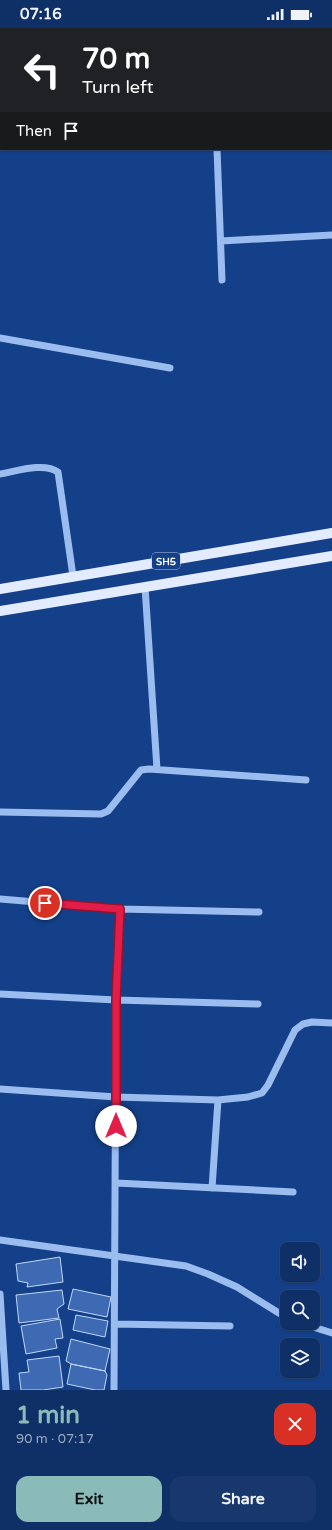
<!DOCTYPE html>
<html lang="en">
<head>
<meta charset="utf-8">
<style>
  body { margin:0; font-family:"Varela Round",sans-serif; background:#18386d; color:#f1f3f6; height:100vh; display:flex; flex-direction:column; font-size:15px; white-space:nowrap }
  * { box-sizing:border-box; margin:0 }
  p { font-size:13px; color:#9ba9c0 }
  .icon { flex:none; width:22px; height:22px; fill:none; stroke:currentColor; stroke-width:2; stroke-linecap:round; stroke-linejoin:round }
  .map { position:relative; height:1362px; overflow:hidden }
  .sheet { display:flex; flex-direction:column; background:#0f3067; flex:1 }
  .sheet>* { flex:none }
  .hud { position:absolute; left:0px; top:0px; width:332px; height:122px; box-shadow:0 1px 3px #0004,0 0 0 1px #2f4b7b; background:#202124; color:#fff; overflow:hidden }
  .fabs { position:absolute; left:280px; top:1214px; display:grid; gap:8px }
  .fabs a { display:grid; place-items:center; width:40px; height:40px; border-radius:8px; background:#0f3067; box-shadow:0 1px 3px #0004,0 0 0 1px #2f4b7b; font-size:20px }
  .pin { position:absolute; display:grid; place-items:center; width:34px; height:34px; color:#fff; margin:-17px; border:2px solid #fff; border-radius:50%; box-shadow:0 1px 4px #0007 }
  .me { position:absolute; width:44px; margin:-22px; rotate:0deg; stroke-linejoin:round; filter:drop-shadow(0 0 3px #0008) }
  .turn { display:flex; align-items:center; gap:14px; height:84px; padding:0 16px; font-size:18px }
  .turn .icon { width:52px; height:52px; stroke-width:2.5 }
  .turn b { display:block; font-size:28px; line-height:34px }
  .then { display:flex; align-items:center; height:38px; padding:0 16px; background:#0003; gap:8px; font-size:15px }
  .round { display:grid; place-items:center; flex:none; width:42px; height:42px; border-radius:12px; background:#18386d }
  .headline { display:flex; align-items:center; justify-content:space-between; height:68px; padding:0 16px }
  h1 { font-size:24px; font-weight:700; line-height:30px; color:#8bbbb9 }
  .cta { display:flex; gap:8px; margin-top:auto; padding:8px 16px }
  .cta a { flex:1; height:46px; border-radius:12px; background:#8bbbb9; color:#111; font-size:16px; font-weight:700; line-height:46px; text-align:center }
  .cta a+a { background:#18386d; color:#f1f3f6 }
  .status { display:flex; justify-content:space-between; align-items:center; height:28px; padding:0 20px; background:#0f3067; direction:ltr }
  .status svg { height:11px; fill:currentColor }
  .map>svg:first-child { display:block }
  .building { fill:#3d6ab2; stroke:#c1d8fb }
  .lines { fill:none; stroke-linecap:round; stroke-linejoin:round }
  .minor { stroke:#9bbcef; stroke-width:7 }
  .major { stroke:#e3ecff; stroke-width:10 }
  .route-casing { stroke:#92132f; stroke-width:10 }
  .route { stroke:#e11d48; stroke-width:7 }
  .labels { text-anchor:middle; stroke-width:4; stroke-linejoin:round; paint-order:stroke }
  .shield { fill:#144089; stroke:#b8c6dc; stroke-width:1 }
  .shield-label { font-size:10px; font-weight:bold; fill:#fff }
</style>
</head>
<body>
<div class="status"><b>07:16</b><svg viewBox="0 0 49 12"><path d="M0 12V9h3v3zM5 12V6h3v6zM10 12V3h3v9zM15 12V0h3v12zM26 1h20v11H26zM47 4h2v5h-2z"/></svg></div>
<div class="map">
<svg width="332" height="1362" viewBox="0 0 332 1362">
  <rect width="100%" height="100%" fill="#144089"/>
  <!-- building -->
  <path class="building" d="M60 1229 63 1254 27 1259 28 1255 18 1253 16 1236Z
    M73 1261 111 1269 107 1289 68 1281Z
    M62 1262 64 1276 57 1281 59 1290 19 1295 16 1267Z
    M76 1287 108 1293 105 1309 73 1302Z
    M60 1291 63 1310 55 1311 57 1320 26 1326 21 1298Z
    M71 1311 110 1321 105 1343 71 1336 66 1333Z
    M59 1328 63 1359 43 1362H21L19 1345 29 1344 27 1332Z
    M71 1336 105 1343 107 1347 104 1362H95L67 1356Z"/>
  <g class="lines">
    <!-- minor -->
    <path class="minor" d="M331 113H332
      M217 121 222 252
      M221 213 332 207
      M0 310 170 340
      M0 446C17 443 44 434 58 444L73 548
      M145 559 157 741
      M0 784 101 786 108 783 141 742 149 741 306 752
      M0 871 120 881 259 884
      M0 966 116 972 258 976
      M0 1061 116 1069 218 1072 248 1069 262 1065 268 1057 295 1002 303 996 312 994 332 995
      M116 1155 293 1164
      M212 1160 218 1072
      M0 1212 186 1238 208 1246 237 1259 287 1290
      M0 1266 6 1362
      M300 1295 332 1305
      M115 1296 230 1298
      M114 1362 116 972 120 881"/>
    <!-- major -->
    <path class="major" d="M0 561 332 505
      M0 583 332 528"/>
  </g>
  <g class="lines">
    <defs>
      <path id="route" d="M45 875 120 881 116 972V1098"/>
    </defs>
    <!-- route casing -->
    <use href="#route" class="route-casing"/>
    <!-- route -->
    <use href="#route" class="route"/>
  </g>
  <g class="labels">
    <!-- shield labels -->
    <rect class="shield" x="152" y="525" width="28" height="16" rx="3"/>
    <g class="shield-label">
      <text x="166" y="537">SH5</text>
    </g>
  </g>
</svg>
<div class="fabs">
<a><svg class="icon" aria-label="sound" viewBox="0 0 24 24"><path d="M4 9h4l5-4v14l-5-4H4zM17 9q2 3 0 6"/></svg></a>
<a><svg class="icon" aria-label="search" viewBox="0 0 24 24"><circle cx="10" cy="10" r="6"/><path d="M15 15l6 6"/></svg></a>
<a><svg class="icon" aria-label="layers" viewBox="0 0 24 24"><path d="M12 4l9 5-9 5-9-5zM3 14l9 5 9-5"/></svg></a>
</div>
<div class="pin" style="left:45px;top:875px;background:#d93025"><svg class="icon" aria-label="arrive" viewBox="0 0 24 24"><path d="M6 21V4h12l-3 4 3 4H6"/></svg></div>
<svg class="me" style="left:116px;top:1098px" viewBox="-20 -20 40 40"><circle r="19" fill="#fff"/><path d="M0-13L10 11 0 6-10 11z" fill="#e11d48"/></svg>
<div class="hud">
<div class="turn"><svg class="icon" aria-label="left" viewBox="0 0 24 24"><path d="M17 20v-9H6M10 6l-5 5 5 5"/></svg><div><b>70 m</b>Turn left</div></div>
<div class="then">Then<svg class="icon" aria-label="arrive" viewBox="0 0 24 24"><path d="M6 21V4h12l-3 4 3 4H6"/></svg></div>
</div>
</div>
<section class="sheet">
<div class="headline"><div><h1>1 min</h1><p>90 m · 07:17</p></div><a class="round" style="background:#d93025;color:#fff"><svg class="icon" aria-label="close" viewBox="0 0 24 24"><path d="M6 6l12 12M18 6L6 18"/></svg></a></div>
<div class="cta"><a>Exit</a><a>Share</a></div>
</section>
</body>
</html>
